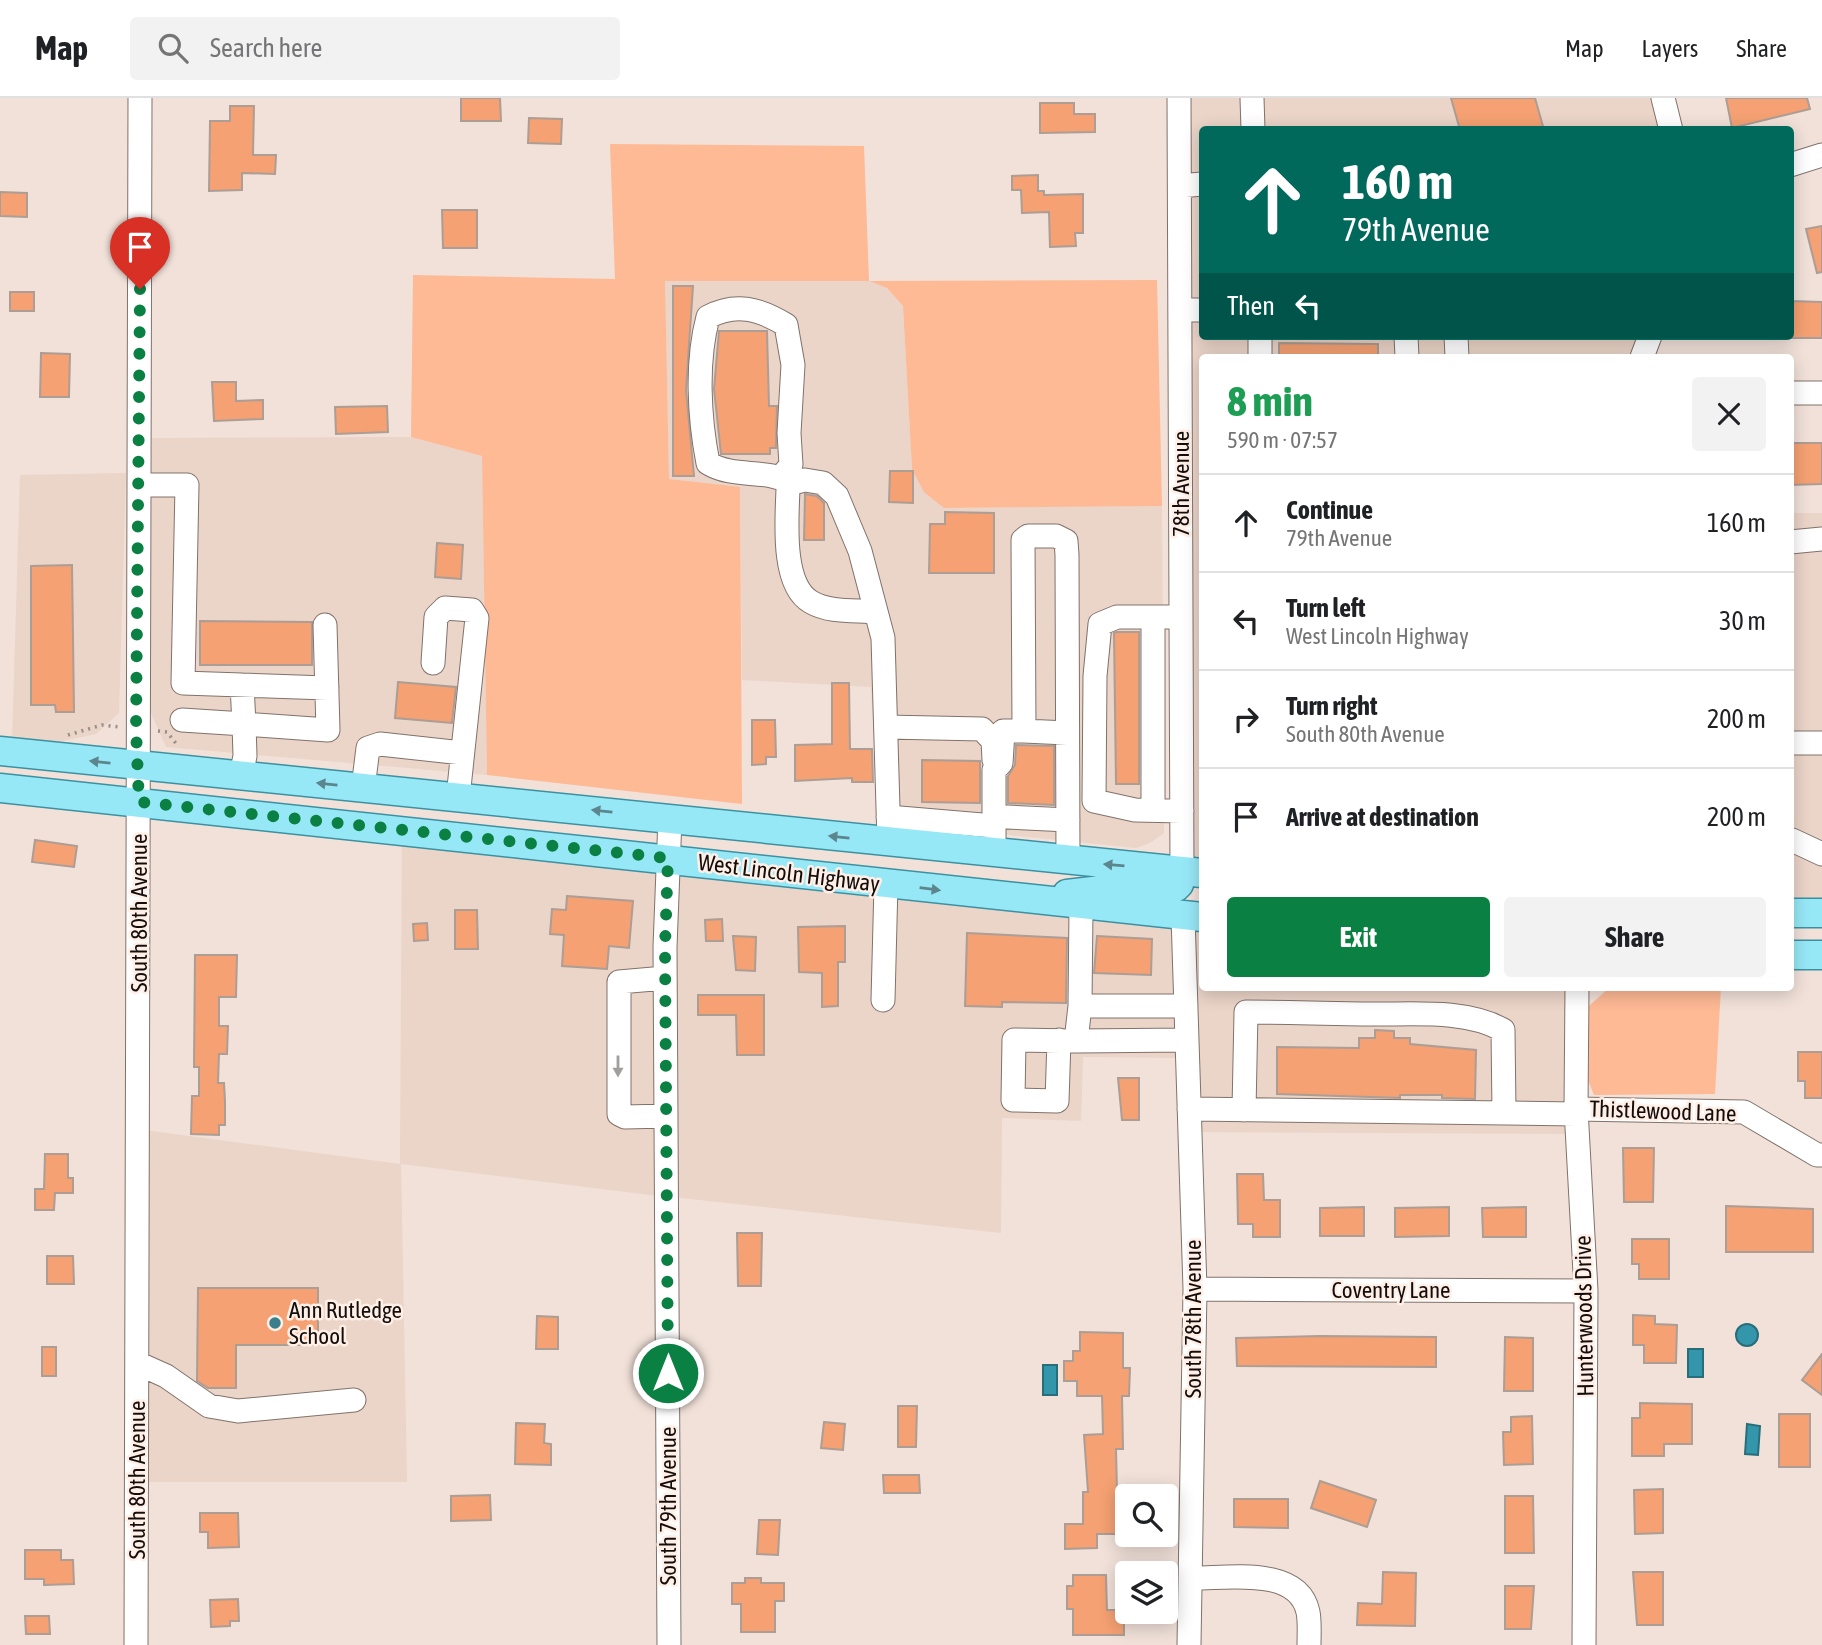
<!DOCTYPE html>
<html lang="en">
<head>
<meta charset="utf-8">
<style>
  body { margin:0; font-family:"Asap Condensed",sans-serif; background:#f2f2f2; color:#202124; height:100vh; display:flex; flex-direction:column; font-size:26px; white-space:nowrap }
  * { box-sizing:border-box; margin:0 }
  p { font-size:23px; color:#757577 }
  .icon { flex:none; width:38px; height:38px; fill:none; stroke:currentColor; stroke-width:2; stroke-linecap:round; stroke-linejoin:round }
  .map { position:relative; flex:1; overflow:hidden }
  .sheet { position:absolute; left:1199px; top:256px; width:595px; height:637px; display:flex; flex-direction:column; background:#fff; border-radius:7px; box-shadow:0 4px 18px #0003 }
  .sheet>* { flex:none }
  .guide { position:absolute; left:1199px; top:28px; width:595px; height:214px; border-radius:7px; box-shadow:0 4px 18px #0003; background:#00695c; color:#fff; overflow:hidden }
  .controls { position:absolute; left:1115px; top:1386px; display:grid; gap:14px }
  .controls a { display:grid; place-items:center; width:63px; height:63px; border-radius:7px; background:#fff; box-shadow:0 4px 18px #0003; font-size:35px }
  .pin { position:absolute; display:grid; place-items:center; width:60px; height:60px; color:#fff; margin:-72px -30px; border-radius:50% 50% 50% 0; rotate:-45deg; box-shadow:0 0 7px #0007 }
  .pin .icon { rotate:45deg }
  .me { position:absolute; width:77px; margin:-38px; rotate:0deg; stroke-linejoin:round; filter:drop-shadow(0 0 5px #0008) }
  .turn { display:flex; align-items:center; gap:24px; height:147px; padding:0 28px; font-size:32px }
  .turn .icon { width:91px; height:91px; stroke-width:2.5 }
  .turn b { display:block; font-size:49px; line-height:60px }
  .then { display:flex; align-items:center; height:66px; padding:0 28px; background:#0003; gap:14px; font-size:26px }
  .round { display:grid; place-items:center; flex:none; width:74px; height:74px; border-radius:7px; background:#f2f2f2 }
  .overview { display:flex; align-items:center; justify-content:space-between; height:119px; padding:0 28px }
  h1 { font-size:42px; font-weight:700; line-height:52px; color:#1e9e55 }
  .action { display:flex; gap:14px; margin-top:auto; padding:14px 28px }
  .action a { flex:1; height:80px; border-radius:7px; background:#0b8043; color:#fff; font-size:28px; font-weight:700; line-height:80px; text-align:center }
  .action a+a { background:#f2f2f2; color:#202124 }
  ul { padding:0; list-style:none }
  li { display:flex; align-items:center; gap:21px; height:98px; padding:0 28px; border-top:2px solid #e0e0e0 }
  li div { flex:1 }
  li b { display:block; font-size:26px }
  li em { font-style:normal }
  header { display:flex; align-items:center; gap:42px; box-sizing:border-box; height:98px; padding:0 35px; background:#fff; border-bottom:2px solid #e0e0e0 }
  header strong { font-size:33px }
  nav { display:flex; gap:38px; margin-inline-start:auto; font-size:24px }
  .search { width:490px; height:63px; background:#f2f2f2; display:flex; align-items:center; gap:18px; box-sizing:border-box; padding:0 24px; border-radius:7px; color:#757577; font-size:26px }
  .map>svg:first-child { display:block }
  .built { fill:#ebd4c8 }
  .green { fill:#feb995 }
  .water { fill:#3396aa; stroke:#296d7a; stroke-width:2 }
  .building { fill:#f5a173; stroke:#ac9d95; stroke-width:2 }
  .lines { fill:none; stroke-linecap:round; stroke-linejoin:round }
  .minor-casing { stroke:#80726b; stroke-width:25 }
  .major-casing { stroke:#3c91a1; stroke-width:31 }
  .path { stroke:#9a8e88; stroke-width:3.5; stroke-dasharray:2 5; stroke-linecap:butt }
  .minor { stroke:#fff; stroke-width:23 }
  .major { stroke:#97e8f7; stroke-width:28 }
  .oneway { fill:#5c868d }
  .oneway2 { fill:#a19f9d }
  .route { stroke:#0b8043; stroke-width:12; stroke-dasharray:0 21.6 }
  .poi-dot { fill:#3b7f8d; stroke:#ffefe6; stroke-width:2.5 }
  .labels { text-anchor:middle; stroke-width:5; stroke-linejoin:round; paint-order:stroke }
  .street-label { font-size:23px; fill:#130e0b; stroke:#ffefe6 }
  .poi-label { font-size:23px; fill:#130e0b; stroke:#ffefe6; text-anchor:start }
</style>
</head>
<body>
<header>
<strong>Map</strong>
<div class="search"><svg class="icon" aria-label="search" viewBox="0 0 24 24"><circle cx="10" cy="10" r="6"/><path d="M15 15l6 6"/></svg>Search here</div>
<nav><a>Map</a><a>Layers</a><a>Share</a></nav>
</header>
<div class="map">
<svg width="1822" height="1547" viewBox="0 0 1822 1547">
  <rect width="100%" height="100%" fill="#f1e1d9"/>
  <!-- built -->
  <path class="built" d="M1188 0H1653L1660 31 1202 32V238H1640L1630 259H1202V765L1191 763 1193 485Z
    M665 183H869L887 190 903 208 912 371 944 410 1162 408 1164 735 1150 745 1136 750 879 724 871 589 742 582 740 390 669 381Z
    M411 339 482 358 487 677 166 649 148 608 152 340Z
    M126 375 119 615 96 636 57 644 12 645 20 377Z
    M1790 415H1822V805H1790Z
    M402 737 663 769 658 1098 401 1066 407 1384H147L144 1032 400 1066Z
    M672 768 1179 822 1181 960 1083 959 1081 1023 1002 1020 1001 1135 672 1099Z
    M1189 824 1202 826V889H1570V1036L1196 1034Z"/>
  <!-- green -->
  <path class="green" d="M610 46 864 48 869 183 1157 182 1162 408 944 410 924 394 912 371 903 208 887 190 869 183H665L669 381 740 389 742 706 487 677 482 358 411 339 413 177 615 181Z
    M1610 889H1721L1715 996 1594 997 1586 977 1589 908Z"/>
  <!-- water -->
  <path class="water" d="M1736 1237a11 11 0 1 1 22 0a11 11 0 1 1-22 0Z
    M1688 1251H1703V1279H1688Z
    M1043 1267H1057V1297H1043Z
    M1747 1326 1760 1328 1758 1357 1745 1356Z"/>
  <!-- building -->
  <path class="building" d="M461 0H500L501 23H461Z
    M1451 0H1535L1544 32H1460Z
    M1726 0H1807L1810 11 1732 30Z
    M1040 5H1074V16H1095V34L1040 35Z
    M230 8H254L253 57H276L275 76 242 75V92L209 93 210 23H230Z
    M529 20 562 21 561 46 528 45Z
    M1038 77V93H1044V97L1083 96V135H1075L1076 148 1050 149 1049 114 1022 115 1021 92H1012V78Z
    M0 94 27 95V119L0 118Z
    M442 112H477V150H443Z
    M1822 128V174L1817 175 1806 131Z
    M673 188H693L686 292 694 378H673Z
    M10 194H34V213H10Z
    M1790 203 1822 204V240H1790Z
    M719 233H767L769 308H777L776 350H770V356H721L714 291Z
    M1279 245 1378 246V259H1279Z
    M41 255 70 256 69 299H40Z
    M212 284H236V303L263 302V321L214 323Z
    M387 308 388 334 336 336 335 309Z
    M1790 345H1822V386L1790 387Z
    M890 373H913V405L889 404Z
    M805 396 817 398 824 405V442H804Z
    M945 414 994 415V475H929L930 426H945Z
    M437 445 463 447 461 481 435 479Z
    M72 467 74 614H56L55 607H31V468Z
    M200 523 312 524V567H200Z
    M1117 534H1139V686H1116L1114 535Z
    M398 584 456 589 452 625 395 620Z
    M832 585H849L850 651H872L873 684H852V680L795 683V647L832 646Z
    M752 622H775L776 659H766V666L752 667Z
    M1016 647 1054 648V707L1008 705V678L1015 667Z
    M922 662 980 663V705L922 704Z
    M35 742 77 748 74 769 32 764Z
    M567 798 633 803 629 850 609 848 607 871 562 868 564 837 550 836 552 811 566 812Z
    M455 812H477L478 851H455Z
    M722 821 723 843H706L705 822Z
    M427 825 428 842 414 843 413 826Z
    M845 828V864H838V908L822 909V875L799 874 798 829Z
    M967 835 1067 840 1066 905 1002 904V909L965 908Z
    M733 838 756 839 755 873 736 872Z
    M1097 838 1152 841 1151 877 1094 875Z
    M195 857H237L236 899H219V928H228L227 956H219L218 985H224L225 1003V1027H219V1037L191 1036 192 998H199V969H194Z
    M698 897H764V957H737L736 917H698Z
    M1375 932 1394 933V940H1410V946L1476 952 1475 1001 1442 1000V997H1400V1000L1277 996V949L1359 950V940H1375Z
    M1798 954H1822V1000H1805V983H1798Z
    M1118 980H1139V1022H1122Z
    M1623 1050H1654L1653 1104H1624Z
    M45 1056H68V1080H73V1095H55L54 1112H35V1091H44Z
    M1237 1076H1263L1264 1102H1280V1139H1253V1126H1238Z
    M1726 1108 1813 1111V1154H1726Z
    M1364 1109V1138H1320V1110Z
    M1449 1109V1138L1395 1139V1110Z
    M1526 1109V1139H1483L1482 1110Z
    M737 1135H762L761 1188H738Z
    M1632 1141H1669V1181H1639V1166H1632Z
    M47 1158H73L74 1186H47Z
    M198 1190H318V1247H236V1290H208L197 1283Z
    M1633 1217 1655 1218V1226L1677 1227 1676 1265H1644V1247H1633Z
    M537 1218 558 1219V1251H536Z
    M1080 1234 1123 1235V1270H1130L1129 1298H1122L1123 1351H1116L1117 1394H1124V1436H1097V1450L1065 1451V1426H1083V1394H1088L1084 1337 1103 1336 1102 1298H1077V1283H1064V1263H1073V1253H1080Z
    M1320 1238 1436 1239V1269L1237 1268 1236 1240Z
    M1505 1239 1533 1240V1293H1504Z
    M42 1249H56V1278H42Z
    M1822 1256V1297L1802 1282Z
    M1640 1305 1692 1306V1346H1664V1358H1632V1320H1640Z
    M898 1308H917L916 1349H898Z
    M1779 1316H1810V1369H1779Z
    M1532 1318 1533 1366 1504 1367 1503 1334H1511V1319Z
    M824 1324 845 1326 843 1352 821 1350Z
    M516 1325 545 1326 544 1345 551 1346V1367L515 1366Z
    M883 1377H919L920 1395H884Z
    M1320 1383 1376 1402 1367 1429 1311 1410Z
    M1663 1391V1435L1635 1436 1634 1392Z
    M490 1397 491 1422 451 1423V1398Z
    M1505 1398H1533L1534 1455H1505Z
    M1234 1401H1288V1430L1234 1429Z
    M200 1415H238L239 1449 208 1450V1434H200Z
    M759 1422H780L778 1457 757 1456Z
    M25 1452H61V1462H73L74 1486 44 1487V1481H25Z
    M1383 1474 1416 1475 1415 1528 1357 1527 1358 1505 1382 1506Z
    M1633 1474H1663V1527H1637Z
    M1073 1477H1106L1107 1512H1124V1537H1073V1511H1067V1488H1073Z
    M745 1480H761V1485H784V1503H775V1534H741V1506H732V1485H745Z
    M1505 1488H1534L1531 1531H1505Z
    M238 1501 239 1523H230V1528L211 1529 210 1502Z
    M25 1518H49L50 1536H26Z"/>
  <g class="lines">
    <defs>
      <path id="minor" d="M1179 0 1182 773
        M1252 0 1253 32
        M1663 0 1671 32
        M1790 67 1822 57
        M1180 88 1202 86
        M1180 212H1202
        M1260 238V259
        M1406 238 1407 259
        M1456 238 1457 259
        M1642 259 1650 238
        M1790 295H1822
        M781 379 791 367 789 335 793 267 786 227C760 211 736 204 708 219 696 264 699 319 708 365 734 381 765 370 792 385
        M140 387H187L183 585 327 590
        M1790 444 1822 441
        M876 514C855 512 830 515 811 504 781 487 787 421 788 391L792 385 805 382 823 385 837 398 860 453 883 540 889 744
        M1153 519V712
        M1181 519H1117L1100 526 1095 578 1094 703 1135 712 1182 713
        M433 565 436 519 445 510 472 512 477 520 458 699
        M182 622 244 626 242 587
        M886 629 982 631 993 643 994 662
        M1024 633 1067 635
        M1790 645H1822
        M241 677 245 658 244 626 328 632 325 527
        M363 690 368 650 380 646 462 655
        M888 719 994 728
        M1007 719 1068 722
        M1792 742 1822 756
        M994 755V672L1001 665 1003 633H1024L1023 442 1028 438H1056L1066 443 1067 457 1068 763
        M1081 809 1080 908H1186
        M1183 818 1195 1191 1189 1547
        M665 880 619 884V1016L625 1019 666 1018
        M1577 889 1576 1011 1586 1193 1584 1547
        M883 902 886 786
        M1059 942 1057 1003 1013 1002 1014 942 1076 943 1080 908
        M1076 943 1187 942
        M1189 1011 1576 1016
        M1576 1011 1744 1014 1817 1057H1822
        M1244 1012 1246 914C1286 914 1325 915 1365 916 1408 917 1464 910 1503 932L1504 1015
        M1195 1191 1586 1193
        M137 1265 166 1278 209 1308 238 1313 354 1302
        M1190 1480C1225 1481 1298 1467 1308 1514 1310 1524 1309 1536 1309 1547
        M136 1547 140 0
        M669 1547 665 849 670 720"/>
      <path id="major" d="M0 653 1202 775
        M0 690C401 730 801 779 1202 819
        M1067 796 1119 790 1176 789 1179 786
        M1790 815H1822
        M1790 857H1822"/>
    </defs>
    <!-- minor casing -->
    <use href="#minor" class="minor-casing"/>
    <!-- major casing -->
    <use href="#major" class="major-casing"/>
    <!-- path -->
    <path class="path" d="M158 633 167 634 178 648
      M68 637 102 627 119 629"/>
    <!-- minor -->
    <use href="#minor" class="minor"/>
    <!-- major -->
    <use href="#major" class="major"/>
  </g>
  <!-- one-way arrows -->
  <defs><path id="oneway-solid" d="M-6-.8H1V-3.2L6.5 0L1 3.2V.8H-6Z" transform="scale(1.75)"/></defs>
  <g class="oneway">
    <use href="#oneway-solid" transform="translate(100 664) rotate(-174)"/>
    <use href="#oneway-solid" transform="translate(327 686) rotate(-174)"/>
    <use href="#oneway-solid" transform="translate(602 713) rotate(-174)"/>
    <use href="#oneway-solid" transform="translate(839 739) rotate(-174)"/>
    <use href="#oneway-solid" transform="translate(1114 767) rotate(-175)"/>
    <use href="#oneway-solid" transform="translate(930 791) rotate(7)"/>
  </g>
  <use class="oneway2" href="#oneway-solid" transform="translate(618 968) rotate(90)"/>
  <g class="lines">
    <!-- route -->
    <path class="route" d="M140 191 136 631 139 704 668 760 665 849 668 1275"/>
  </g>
  <!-- markers -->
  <circle class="poi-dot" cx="275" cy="1225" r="7"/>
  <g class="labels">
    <!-- street labels -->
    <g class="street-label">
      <text transform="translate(1181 386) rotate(-90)" y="8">78th Avenue</text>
      <text transform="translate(789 775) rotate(7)" y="8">West Lincoln Highway</text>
      <text transform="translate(139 815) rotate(-90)" y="8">South 80th Avenue</text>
      <text transform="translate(1663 1013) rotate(2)" y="8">Thistlewood Lane</text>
      <text x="1391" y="1200">Coventry Lane</text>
      <text transform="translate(1584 1218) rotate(-91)" y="8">Hunterwoods Drive</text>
      <text transform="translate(1193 1221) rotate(-90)" y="8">South 78th Avenue</text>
      <text transform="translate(137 1382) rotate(-90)" y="8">South 80th Avenue</text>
      <text transform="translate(668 1408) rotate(-90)" y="8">South 79th Avenue</text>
    </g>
    <!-- poi labels -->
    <g class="poi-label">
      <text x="289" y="1220">Ann Rutledge<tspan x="289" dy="26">School</tspan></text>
    </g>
  </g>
</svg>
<div class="controls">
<a><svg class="icon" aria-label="search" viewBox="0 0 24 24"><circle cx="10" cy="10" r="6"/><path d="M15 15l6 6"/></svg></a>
<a><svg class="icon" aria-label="layers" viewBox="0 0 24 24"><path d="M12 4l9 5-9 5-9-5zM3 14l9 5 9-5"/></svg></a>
</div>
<div class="pin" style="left:140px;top:191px;background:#d93025"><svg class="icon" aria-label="arrive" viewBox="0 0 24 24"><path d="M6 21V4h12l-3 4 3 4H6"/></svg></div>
<svg class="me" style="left:668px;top:1275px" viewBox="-20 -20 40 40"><circle r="17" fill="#0b8043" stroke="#fff" stroke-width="3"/><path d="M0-11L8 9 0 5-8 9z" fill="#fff"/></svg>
<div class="guide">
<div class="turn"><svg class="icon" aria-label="ahead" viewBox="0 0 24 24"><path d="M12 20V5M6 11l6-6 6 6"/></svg><div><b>160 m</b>79th Avenue</div></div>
<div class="then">Then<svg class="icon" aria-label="left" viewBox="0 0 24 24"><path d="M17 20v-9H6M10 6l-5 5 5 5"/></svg></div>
</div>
<section class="sheet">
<div class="overview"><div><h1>8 min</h1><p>590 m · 07:57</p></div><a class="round"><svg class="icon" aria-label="close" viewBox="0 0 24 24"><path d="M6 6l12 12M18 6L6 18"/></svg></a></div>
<ul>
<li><svg class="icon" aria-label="ahead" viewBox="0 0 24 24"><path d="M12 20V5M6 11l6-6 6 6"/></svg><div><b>Continue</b><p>79th Avenue</p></div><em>160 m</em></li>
<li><svg class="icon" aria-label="left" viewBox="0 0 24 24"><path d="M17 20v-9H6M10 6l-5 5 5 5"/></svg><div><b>Turn left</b><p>West Lincoln Highway</p></div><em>30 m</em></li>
<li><svg class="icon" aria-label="right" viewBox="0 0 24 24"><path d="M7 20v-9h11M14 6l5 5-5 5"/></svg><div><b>Turn right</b><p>South 80th Avenue</p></div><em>200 m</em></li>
<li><svg class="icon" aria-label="arrive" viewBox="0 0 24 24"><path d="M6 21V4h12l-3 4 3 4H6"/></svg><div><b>Arrive at destination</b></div><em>200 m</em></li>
</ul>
<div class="action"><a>Exit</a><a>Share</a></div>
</section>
</div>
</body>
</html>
